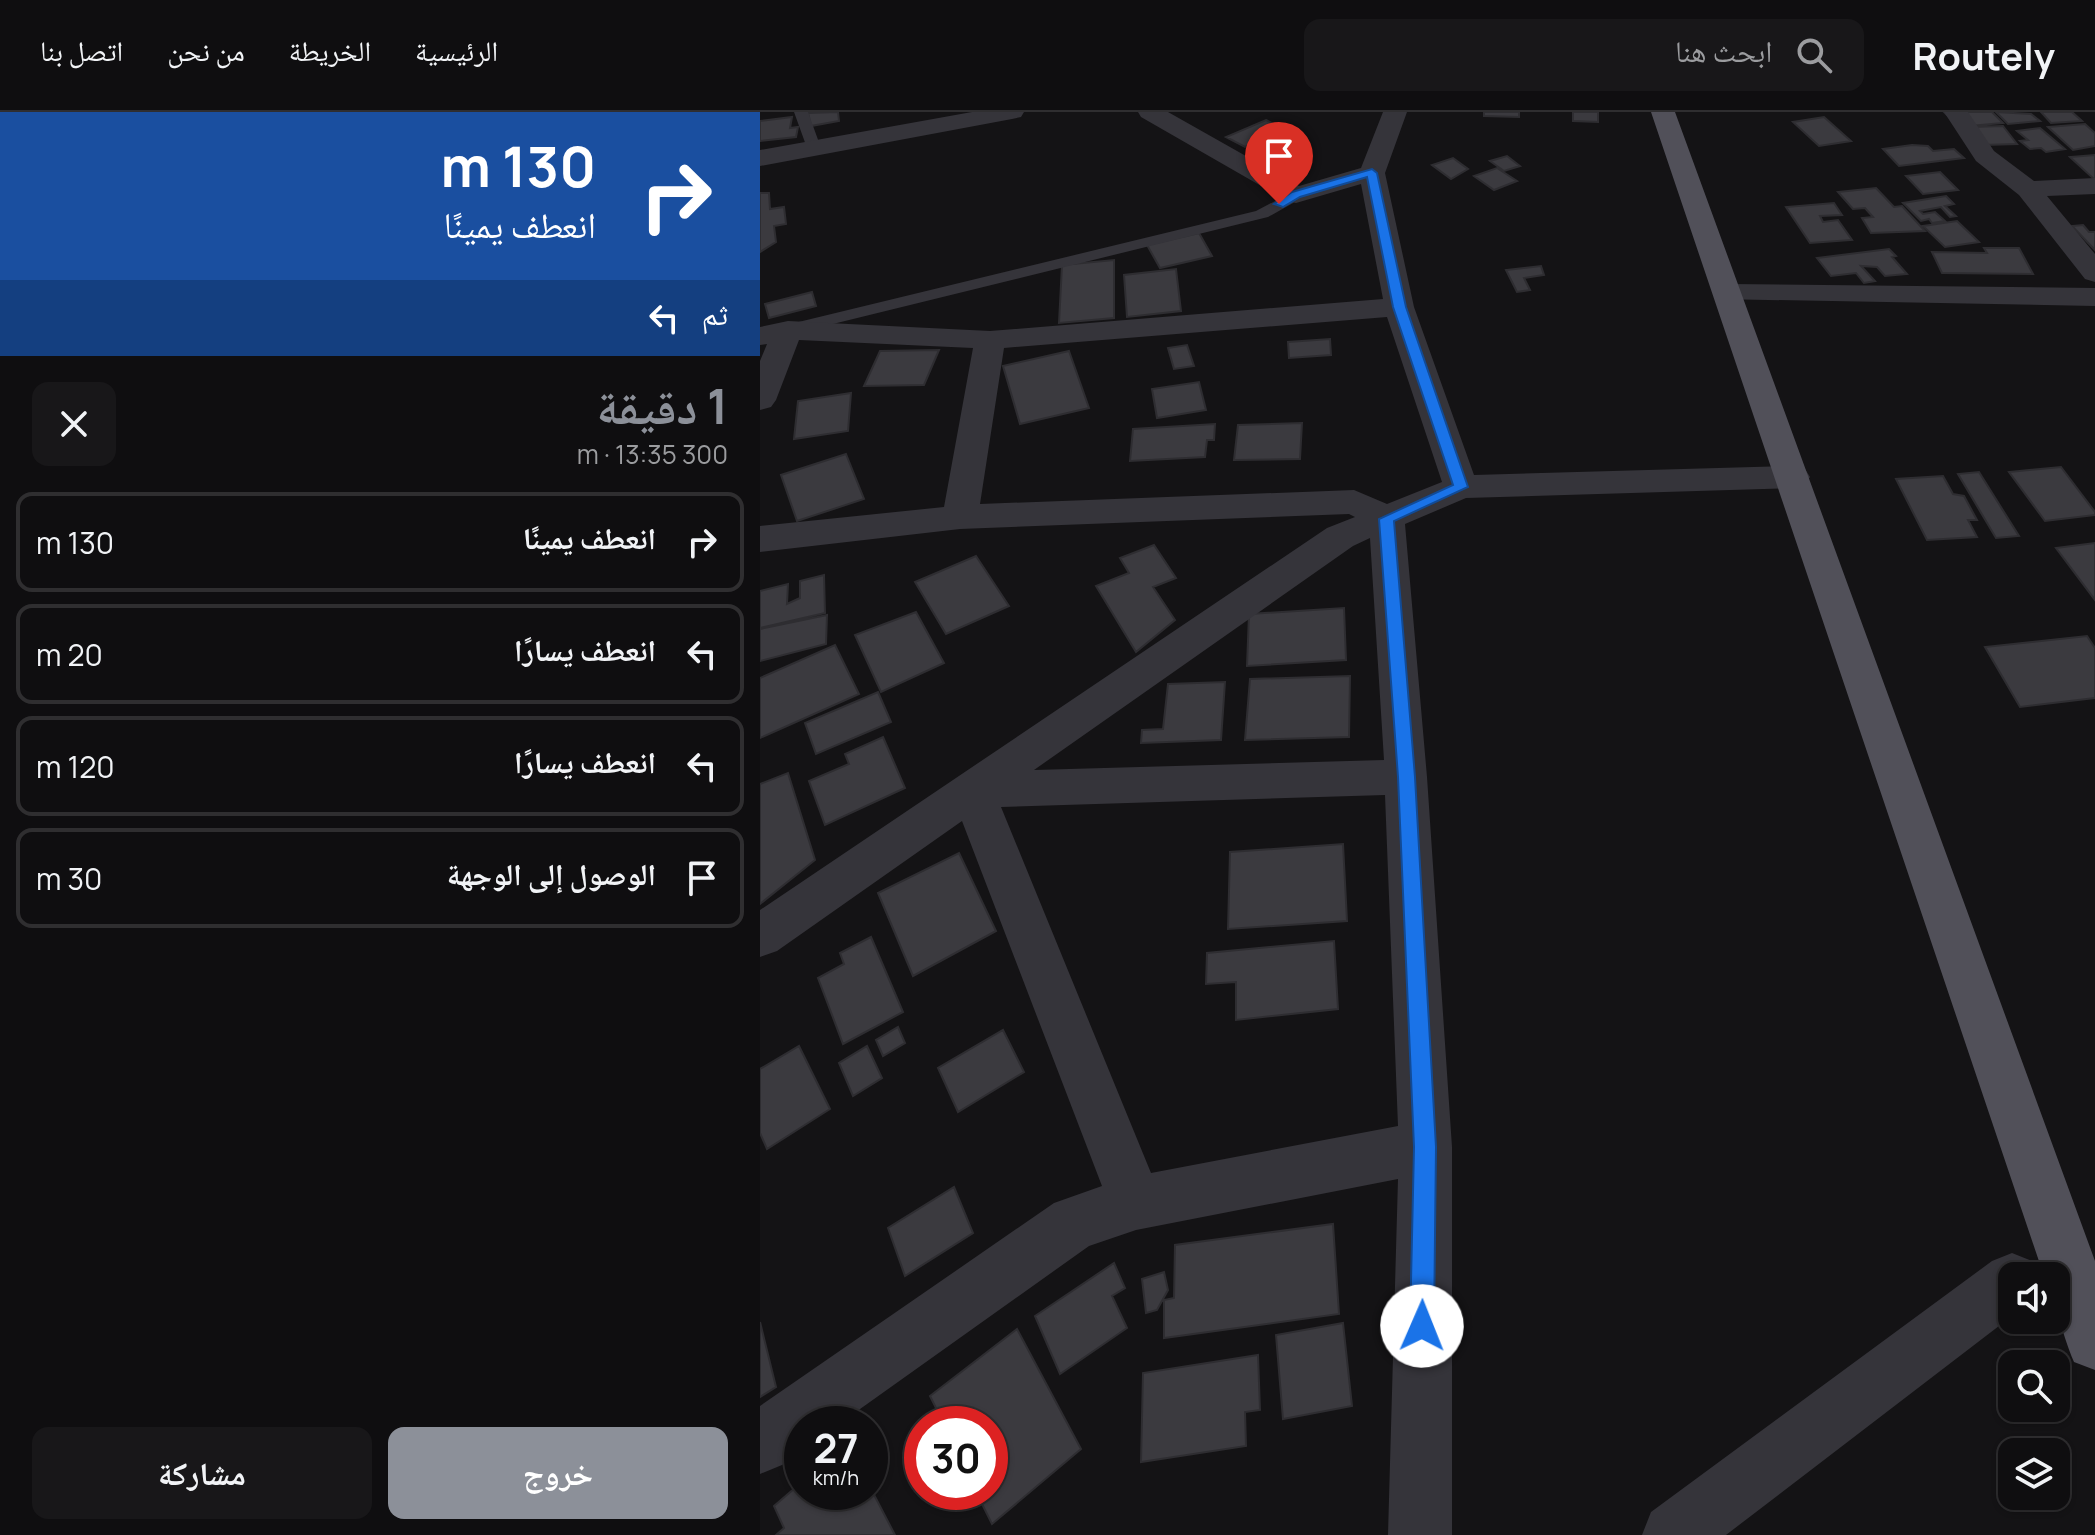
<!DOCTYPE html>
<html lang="ar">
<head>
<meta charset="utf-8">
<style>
  body { margin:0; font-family:Manrope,"Noto Naskh Arabic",sans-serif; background:#181719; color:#f1f3f6; direction:rtl; height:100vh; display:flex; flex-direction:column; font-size:30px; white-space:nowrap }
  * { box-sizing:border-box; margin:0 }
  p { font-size:26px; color:#9b9c9f }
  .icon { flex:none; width:44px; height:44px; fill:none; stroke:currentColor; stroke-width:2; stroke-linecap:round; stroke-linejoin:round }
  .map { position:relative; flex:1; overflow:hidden; direction:ltr }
  .panel { display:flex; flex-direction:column; background:#0f0e10; width:760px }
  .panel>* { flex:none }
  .hud { background:#1a4fa0; color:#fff; overflow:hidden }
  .fabs { position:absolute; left:1238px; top:1150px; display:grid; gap:16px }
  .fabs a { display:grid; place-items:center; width:72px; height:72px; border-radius:16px; background:#0f0e10; box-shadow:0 2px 6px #0004,0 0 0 2px #2f2e30; font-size:40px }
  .speed { position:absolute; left:24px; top:1294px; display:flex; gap:16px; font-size:40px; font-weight:700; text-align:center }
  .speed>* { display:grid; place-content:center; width:104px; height:104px; border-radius:50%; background:#0f0e10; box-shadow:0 2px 6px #0004,0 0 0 2px #2f2e30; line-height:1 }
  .speed small { font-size:20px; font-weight:400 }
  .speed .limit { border:12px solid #d22; background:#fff; color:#111 }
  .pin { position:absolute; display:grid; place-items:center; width:68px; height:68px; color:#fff; margin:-82px -34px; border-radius:50% 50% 50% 0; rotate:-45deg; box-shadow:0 0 8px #0007 }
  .pin .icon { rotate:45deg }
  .me { position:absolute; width:88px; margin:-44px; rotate:1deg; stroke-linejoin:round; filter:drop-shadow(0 0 6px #0008) }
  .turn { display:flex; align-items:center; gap:28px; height:168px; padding:0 32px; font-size:36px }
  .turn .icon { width:104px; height:104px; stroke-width:2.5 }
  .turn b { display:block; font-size:56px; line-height:68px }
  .then { display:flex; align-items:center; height:76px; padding:0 32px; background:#0003; gap:16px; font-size:30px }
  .round { display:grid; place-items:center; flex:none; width:84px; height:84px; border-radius:16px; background:#181719 }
  .head { display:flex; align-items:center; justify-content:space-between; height:136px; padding:0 32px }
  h1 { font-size:48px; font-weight:700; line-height:60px; color:#8c9099 }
  .primary-button { display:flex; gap:16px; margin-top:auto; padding:16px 32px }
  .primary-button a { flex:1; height:92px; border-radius:16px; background:#8c9099; color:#fff; font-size:32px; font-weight:700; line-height:92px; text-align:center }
  .primary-button a+a { background:#181719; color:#f1f3f6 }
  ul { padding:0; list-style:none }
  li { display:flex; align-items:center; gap:24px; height:100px; margin:0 16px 12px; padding:0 16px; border:4px solid #2f2e30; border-radius:16px }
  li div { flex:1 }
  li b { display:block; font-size:30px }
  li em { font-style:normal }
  header { display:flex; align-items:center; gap:48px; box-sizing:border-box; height:112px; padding:0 40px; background:#0f0e10; border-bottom:2px solid #2f2e30 }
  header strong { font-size:38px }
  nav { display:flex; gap:44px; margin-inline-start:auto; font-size:28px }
  .search { width:560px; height:72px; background:#181719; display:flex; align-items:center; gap:20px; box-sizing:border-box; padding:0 28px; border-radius:16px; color:#9b9c9f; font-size:30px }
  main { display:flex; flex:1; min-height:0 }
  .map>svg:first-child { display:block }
  .building { fill:#3b3a3f; stroke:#2e2d31; stroke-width:2 }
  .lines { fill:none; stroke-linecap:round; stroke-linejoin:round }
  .service { fill:#35343a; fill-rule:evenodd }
  .minor { fill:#35343a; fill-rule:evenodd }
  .primary { fill:#515059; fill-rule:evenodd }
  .route { fill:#1a73e8; stroke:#114b97; stroke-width:2 }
</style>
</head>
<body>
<header>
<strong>Routely</strong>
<div class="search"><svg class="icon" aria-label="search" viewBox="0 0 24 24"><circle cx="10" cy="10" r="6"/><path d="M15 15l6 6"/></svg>ابحث هنا</div>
<nav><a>الرئيسية</a><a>الخريطة</a><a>من نحن</a><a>اتصل بنا</a></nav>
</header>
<main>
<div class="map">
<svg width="1335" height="1423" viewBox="0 0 1335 1423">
  <rect width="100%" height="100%" fill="#141315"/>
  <!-- building -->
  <path class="building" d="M78 0 79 9 51 14 48 1Z
    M724 0H759V5L724 4Z
    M813 0H838V10L813 9Z
    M1184 0H1232L1243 11 1199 15Z
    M1236 0 1271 2 1280 9 1248 12Z
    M1281 0H1312L1322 9 1291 11Z
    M32 5 30 16 38 15 36 25 0 29V9Z
    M1064 5 1091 29 1059 34 1033 10Z
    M506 8 524 17 485 35 466 25Z
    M1325 12 1335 21V34L1313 38 1288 15Z
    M1243 14 1257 32 1223 33 1210 15Z
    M1280 16 1305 37 1286 40 1281 36 1270 37 1260 29 1268 28 1257 19Z
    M1152 33 1168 34 1173 39 1194 37 1204 46 1139 54 1123 37Z
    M1335 43V68L1310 45Z
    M747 44 760 54 744 59 730 49Z
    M693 46 708 57 691 67 672 53Z
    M534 51 546 57 534 64 522 59Z
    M737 56 757 69 734 78 714 64Z
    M1180 60 1198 78 1163 82 1146 64Z
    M1116 76 1134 95 1142 94 1165 119 1111 121 1102 106 1113 105 1105 96 1093 97 1078 80Z
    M0 81H9L10 97 24 95 26 112 14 114 16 130 0 140Z
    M1186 84 1194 92 1185 94 1196 104 1190 105 1181 95 1160 99 1163 102 1175 100 1185 109 1172 111 1169 107 1161 109 1143 91Z
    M1074 91 1082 103 1060 104 1063 110 1078 108 1092 128 1050 131 1026 95Z
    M1197 109 1219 130 1185 135 1163 114Z
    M1323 113 1329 120H1335V138L1312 114Z
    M439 121 452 144 400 156 387 133Z
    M1224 136H1259L1273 162 1182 161 1172 140 1227 141Z
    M1129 137 1136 144 1132 145 1147 162 1125 164 1117 155 1101 154 1115 169 1104 171 1096 161 1071 164 1057 146Z
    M354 148V206L299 211 302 153Z
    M781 154 784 163 764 166 770 178 757 180 746 158Z
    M416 157 421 199 367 205 364 163Z
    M52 180 56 194 9 206 5 192Z
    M570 227 571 243 529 246 528 230Z
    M427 233 434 254 414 257 408 236Z
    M179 238 164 273 104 274 120 239Z
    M309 239 329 296 260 312 243 254Z
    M439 270 446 298 397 306 392 277Z
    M91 281 88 319 34 327 38 289Z
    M542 311 540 347 474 348 478 313Z
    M455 312 454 328H447L445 345 370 349 373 317Z
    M86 342 104 387 37 409 21 363Z
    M1301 355 1335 400V403L1285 409 1249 360Z
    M1219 360 1259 424 1236 426 1198 362Z
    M1183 364 1193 382 1204 384 1217 408H1208L1217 425 1167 428 1136 367Z
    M1335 431V488L1296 436Z
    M394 433 416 466 393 475 415 508 376 540 336 474 369 461 360 446Z
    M216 444 249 494 186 522 155 470Z
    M64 463 65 501 0 516V479L28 472 27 492 40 486V469Z
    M584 496 586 548 487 554 489 502Z
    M156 500 184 551 121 580 95 523Z
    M67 503 66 532 0 549V517Z
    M1327 524 1335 536V586L1260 595 1225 535Z
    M75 533 99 582 0 626V566Z
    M590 564 589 625 485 628 490 567Z
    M465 570 461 628 381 631 382 618 403 617 408 572Z
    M118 580 131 610 56 642 45 611Z
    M123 625 145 676 65 713 49 669 89 652 85 642Z
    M28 661 55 748 0 792V672Z
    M583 732 587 809 468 817 470 740Z
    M199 741 236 819 153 864 118 781Z
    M111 825 143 900 83 932 58 866 84 852 80 841Z
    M574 829 578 897 476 908V870L446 872 447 841Z
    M138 915 145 931 123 944 116 928Z
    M243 918 264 960 198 1000 178 956Z
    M39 934 70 997 7 1037 0 1021V957Z
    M107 934 122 966 93 984 79 951Z
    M194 1075 213 1121 145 1164 128 1116Z
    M573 1112 579 1202 404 1226V1188L414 1186 415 1133Z
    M354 1151 365 1176 352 1184 367 1216 300 1262 275 1204Z
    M404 1160 408 1178 397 1198 386 1201 382 1167Z
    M0 1210 16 1275 0 1285Z
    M583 1211 592 1294 523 1307 516 1223Z
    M257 1217 321 1337 232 1412 216 1380H230V1312H184L170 1284Z
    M498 1243 500 1298 485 1300 486 1334 381 1350 383 1261Z
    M42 1370V1380H110V1375L135 1423H16L24 1416 14 1394Z"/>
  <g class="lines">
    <!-- service -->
    <path class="service" d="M34 0H48L61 36 59 39 54 40 47 36Z
      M536 78 542 80V86L508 105 28 223 19 218 22 214 496 99Z"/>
    <!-- minor -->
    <path class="minor" d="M212 0H264L261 5 252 7 0 54V38Z
      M378 0H408L539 74 601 56 623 0H647L625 61 654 195 714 363 1033 354 1045 357 1050 365 1045 373 1033 376 706 386 645 412 667 665 692 1035V1423H628L638 1067 376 1118 329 1134 79 1312H42V1338L22 1353 0 1362V1294L294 1091 342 1074 202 709 17 839 0 845V798L567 416 595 405 589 402 200 417 0 440V414L184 395 213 236 39 228 16 288 11 295 0 298V249L7 232 0 233V215L28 209 230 219 623 187 601 72 536 91 527 89 381 5ZM627 205 682 370 627 392 594 378 220 392 244 236ZM610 426 624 648 274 658 593 434ZM625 683 638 1014 391 1061 241 695Z
      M1184 0H1208L1234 39 1274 69 1335 66V82L1287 84 1335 142V170L1325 167 1259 83 1216 49Z
      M968 172 1335 176V194L958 187 953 181 958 175Z
      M1252 1141 1272 1149 1278 1164H1252V1204L966 1423H882L891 1400 1232 1149Z"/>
    <!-- primary -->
    <path class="primary" d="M891 0H915L1335 1149V1258L1314 1250C1301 1218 1296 1198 1296 1164H1284Z"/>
  </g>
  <!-- route -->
  <path class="route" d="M612 57 617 61 646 195 708 375 634 409 655 665 676 1035 674 1214 671 1223 662 1226 654 1223 650 1214 654 1035 638 665 619 407 693 373 633 195 607 65 540 85 523 95 514 92 532 80Z"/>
</svg>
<div class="fabs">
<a><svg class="icon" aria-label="sound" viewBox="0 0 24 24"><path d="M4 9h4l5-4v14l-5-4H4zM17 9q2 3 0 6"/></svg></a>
<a><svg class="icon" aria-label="search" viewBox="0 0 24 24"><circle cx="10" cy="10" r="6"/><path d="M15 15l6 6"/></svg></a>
<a><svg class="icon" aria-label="layers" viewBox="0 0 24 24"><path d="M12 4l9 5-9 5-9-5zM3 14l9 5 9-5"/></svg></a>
</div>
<div class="speed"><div>27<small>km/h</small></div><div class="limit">30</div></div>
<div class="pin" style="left:519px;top:92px;background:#d93025"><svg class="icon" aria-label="arrive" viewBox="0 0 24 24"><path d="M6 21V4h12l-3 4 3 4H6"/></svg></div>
<svg class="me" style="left:662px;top:1214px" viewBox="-20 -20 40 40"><circle r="19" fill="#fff"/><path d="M0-13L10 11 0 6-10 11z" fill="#1a73e8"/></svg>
</div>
<section class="panel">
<div class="hud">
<div class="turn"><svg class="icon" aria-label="right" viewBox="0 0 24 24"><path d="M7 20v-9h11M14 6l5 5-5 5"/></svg><div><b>130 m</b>انعطف يمينًا</div></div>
<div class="then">ثم<svg class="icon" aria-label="left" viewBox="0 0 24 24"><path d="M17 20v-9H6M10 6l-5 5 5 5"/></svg></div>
</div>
<div class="head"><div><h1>1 دقيقة</h1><p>300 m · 13:35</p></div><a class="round"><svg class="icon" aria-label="close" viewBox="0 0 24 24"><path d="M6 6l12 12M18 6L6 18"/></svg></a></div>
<ul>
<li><svg class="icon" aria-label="right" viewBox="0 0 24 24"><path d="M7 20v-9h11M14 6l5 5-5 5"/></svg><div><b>انعطف يمينًا</b></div><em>130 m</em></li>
<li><svg class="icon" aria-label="left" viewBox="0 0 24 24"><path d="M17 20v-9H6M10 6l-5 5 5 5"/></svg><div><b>انعطف يسارًا</b></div><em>20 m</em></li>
<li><svg class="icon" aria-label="left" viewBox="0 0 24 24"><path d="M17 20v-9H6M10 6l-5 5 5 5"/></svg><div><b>انعطف يسارًا</b></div><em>120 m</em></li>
<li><svg class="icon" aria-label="arrive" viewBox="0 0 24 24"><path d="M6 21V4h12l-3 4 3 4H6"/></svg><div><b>الوصول إلى الوجهة</b></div><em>30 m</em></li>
</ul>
<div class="primary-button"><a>خروج</a><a>مشاركة</a></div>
</section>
</main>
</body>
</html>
